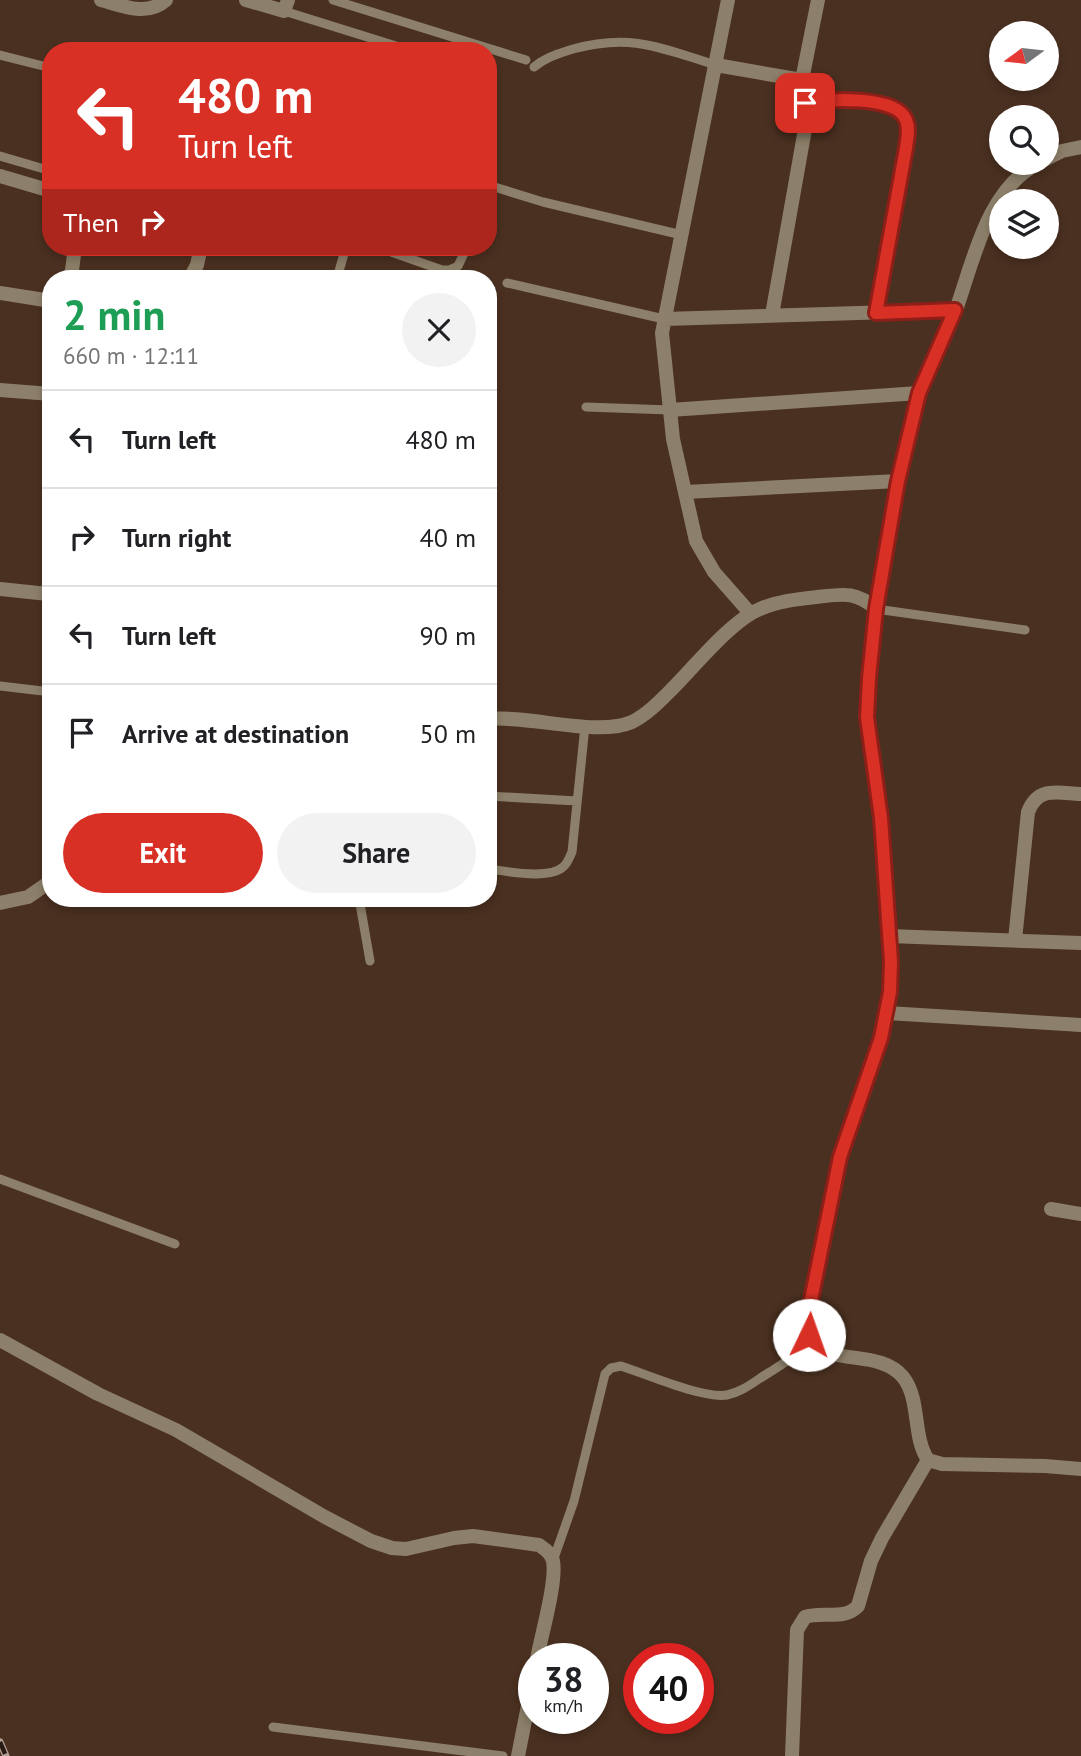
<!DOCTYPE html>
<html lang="en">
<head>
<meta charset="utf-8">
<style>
  body { margin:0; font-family:"PT Sans",sans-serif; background:#f2f2f2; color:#202124; height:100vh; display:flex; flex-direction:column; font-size:26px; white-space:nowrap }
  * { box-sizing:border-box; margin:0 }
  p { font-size:23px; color:#757577 }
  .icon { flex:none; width:38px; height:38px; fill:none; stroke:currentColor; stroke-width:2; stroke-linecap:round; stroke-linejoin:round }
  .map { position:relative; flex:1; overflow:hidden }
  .side { position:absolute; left:42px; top:270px; width:455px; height:637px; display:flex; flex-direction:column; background:#fff; border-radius:28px; box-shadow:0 4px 10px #0003 }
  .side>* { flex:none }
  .hud { position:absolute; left:42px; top:42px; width:455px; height:214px; border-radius:28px; box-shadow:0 4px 10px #0003; background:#d93025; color:#fff; overflow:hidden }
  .needle { width:46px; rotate:255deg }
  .buttons { position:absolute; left:989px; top:21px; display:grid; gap:14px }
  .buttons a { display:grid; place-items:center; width:70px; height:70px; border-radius:50%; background:#fff; box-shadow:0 4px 10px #0003; font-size:35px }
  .speed { position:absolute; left:518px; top:1643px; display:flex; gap:14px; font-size:35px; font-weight:700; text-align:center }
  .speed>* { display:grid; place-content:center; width:91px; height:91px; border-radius:50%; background:#fff; box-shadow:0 4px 10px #0003; line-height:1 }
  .speed small { font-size:18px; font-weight:400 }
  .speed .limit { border:10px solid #d22; background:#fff; color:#111 }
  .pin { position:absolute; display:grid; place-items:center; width:60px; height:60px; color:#fff; margin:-30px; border-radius:14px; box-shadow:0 4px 10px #0006 }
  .me { position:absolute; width:77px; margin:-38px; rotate:3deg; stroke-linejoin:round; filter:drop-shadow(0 0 5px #0008) }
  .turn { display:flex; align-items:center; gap:24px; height:147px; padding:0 21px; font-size:32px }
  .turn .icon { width:91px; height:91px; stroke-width:2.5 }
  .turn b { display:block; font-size:49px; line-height:60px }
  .then { display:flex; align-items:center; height:66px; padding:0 21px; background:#0003; gap:14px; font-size:26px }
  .round { display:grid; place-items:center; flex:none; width:74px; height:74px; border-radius:37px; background:#f2f2f2 }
  .headline { display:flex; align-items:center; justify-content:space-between; height:119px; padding:0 21px }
  h1 { font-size:42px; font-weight:600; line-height:52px; color:#1e9e55 }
  .action { display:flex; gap:14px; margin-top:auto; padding:14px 21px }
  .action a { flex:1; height:80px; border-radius:42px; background:#d93025; color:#fff; font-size:28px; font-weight:600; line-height:80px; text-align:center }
  .action a+a { background:#f2f2f2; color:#202124 }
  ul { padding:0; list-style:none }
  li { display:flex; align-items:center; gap:21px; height:98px; padding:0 21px; border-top:2px solid #e0e0e0 }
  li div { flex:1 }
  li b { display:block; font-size:26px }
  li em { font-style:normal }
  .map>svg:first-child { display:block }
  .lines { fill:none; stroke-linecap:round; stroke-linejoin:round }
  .service { stroke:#8d806a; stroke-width:9 }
  .minor { stroke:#8d806a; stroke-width:14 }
  .tertiary { stroke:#8d806a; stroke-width:14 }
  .rail-casing { stroke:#b49f94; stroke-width:7 }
  .rail { stroke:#271b14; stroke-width:4.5; stroke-dasharray:13; stroke-linecap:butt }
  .route-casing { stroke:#8d1f18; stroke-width:18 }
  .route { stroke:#d93025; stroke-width:12 }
</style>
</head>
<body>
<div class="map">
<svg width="1081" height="1756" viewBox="0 0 1081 1756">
  <rect width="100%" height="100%" fill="#4a3020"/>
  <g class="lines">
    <!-- service -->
    <path class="service" d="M333 0 526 60
      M284 11 412 51
      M0 55 51 68
      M534 67C546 57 558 54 573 49 632 33 660 48 716 65
      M0 156 51 171
      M488 185 543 202 682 235
      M377 247 442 270H449L458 266 467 247
      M337 278 346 247
      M507 283 664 319
      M586 407 670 410
      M876 609 1025 630
      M0 686 51 692
      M488 796 577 801
      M488 869C506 871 549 880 563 867 568 863 569 858 572 852L585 726
      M359 898 370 961
      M0 1179 175 1244
      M553 1561 574 1501 605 1374 611 1368 621 1366C646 1374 703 1399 727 1395 743 1392 756 1380 770 1372 789 1360 799 1355 809 1335
      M273 1727 503 1756"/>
    <!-- minor -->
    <path class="minor" d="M101 0C123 6 147 17 166 0
      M246 0 284 11 288 0
      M728 0 662 333 673 439 696 541 714 572 750 613
      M716 65 802 80 818 0
      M805 103C828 99 881 97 900 111 907 116 907 125 908 132L876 312
      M1046 159 1062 151 1081 147
      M0 176 51 191
      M71 278 75 247
      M190 278 197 265 201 247
      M0 293 51 301
      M772 315 805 129 802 80
      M664 319 955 310
      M0 390 51 394
      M670 410 919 393
      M686 492 898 481
      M51 563 48 594H51
      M0 589 48 594
      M876 609C888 538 898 465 919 395 928 365 946 337 957 307 974 258 988 188 1039 163
      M889 936 1081 943
      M1015 940 1028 812C1038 786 1057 793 1081 794
      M887 1013 1081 1025
      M1051 1209 1081 1214
      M0 1340 98 1394 176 1430 325 1517 371 1541 392 1548 406 1549 454 1538 473 1536 539 1545C546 1550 551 1553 553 1561 557 1582 541 1636 537 1659
      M518 1756 534 1675"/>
    <!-- tertiary -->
    <path class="tertiary" d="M488 719C530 715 597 737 632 722 648 714 661 700 673 688 695 666 732 620 760 609 778 601 798 599 817 597 843 594 856 591 876 609L869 678 867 717 881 818 891 962 890 992 881 1038 840 1157 809 1310C801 1379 873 1341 903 1377 921 1400 912 1436 928 1460L942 1464 1045 1466 1081 1469
      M0 903 28 897 51 881
      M792 1756 797 1630 805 1617C823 1611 844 1621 858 1606L871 1561 882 1538 928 1460"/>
    <defs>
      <path id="rail" d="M0 1742 6 1756"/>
    </defs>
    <!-- rail casing -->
    <use href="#rail" class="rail-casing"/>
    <!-- rail -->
    <use href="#rail" class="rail"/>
  </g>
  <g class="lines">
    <defs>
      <path id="route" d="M805 103C826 99 897 95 906 120 910 129 907 139 906 148L876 313 955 310 919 393 898 481 876 609 869 678 867 717 881 818 891 962 890 992 881 1038 840 1157 809 1310V1335"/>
    </defs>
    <!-- route casing -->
    <use href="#route" class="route-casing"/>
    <!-- route -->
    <use href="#route" class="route"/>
  </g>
</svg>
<div class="buttons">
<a><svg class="needle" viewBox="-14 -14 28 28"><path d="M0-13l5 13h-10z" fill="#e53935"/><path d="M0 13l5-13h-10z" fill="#757577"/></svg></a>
<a><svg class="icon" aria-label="search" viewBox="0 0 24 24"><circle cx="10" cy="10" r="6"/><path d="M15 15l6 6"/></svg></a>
<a><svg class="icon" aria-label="layers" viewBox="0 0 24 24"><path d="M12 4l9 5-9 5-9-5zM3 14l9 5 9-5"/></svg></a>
</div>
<div class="speed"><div>38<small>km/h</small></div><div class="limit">40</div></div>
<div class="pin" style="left:805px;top:103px;background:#d93025"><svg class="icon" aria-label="arrive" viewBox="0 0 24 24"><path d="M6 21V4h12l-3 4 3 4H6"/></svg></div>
<svg class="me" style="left:809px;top:1335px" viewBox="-20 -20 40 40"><circle r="19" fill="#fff"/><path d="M0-13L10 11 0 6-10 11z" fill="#d93025"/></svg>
<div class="hud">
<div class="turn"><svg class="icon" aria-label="left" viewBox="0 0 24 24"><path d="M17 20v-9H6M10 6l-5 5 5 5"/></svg><div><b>480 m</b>Turn left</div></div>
<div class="then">Then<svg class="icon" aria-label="right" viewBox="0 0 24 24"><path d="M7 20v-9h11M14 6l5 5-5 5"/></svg></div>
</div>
<section class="side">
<div class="headline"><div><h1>2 min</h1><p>660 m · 12:11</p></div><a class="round"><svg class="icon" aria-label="close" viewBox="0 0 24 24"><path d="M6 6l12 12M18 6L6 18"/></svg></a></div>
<ul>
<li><svg class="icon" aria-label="left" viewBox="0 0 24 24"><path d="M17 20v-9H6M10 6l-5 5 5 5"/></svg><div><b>Turn left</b></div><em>480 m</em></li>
<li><svg class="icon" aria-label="right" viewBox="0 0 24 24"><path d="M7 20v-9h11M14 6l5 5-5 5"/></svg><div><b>Turn right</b></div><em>40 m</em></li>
<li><svg class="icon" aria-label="left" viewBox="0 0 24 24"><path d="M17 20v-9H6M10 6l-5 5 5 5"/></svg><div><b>Turn left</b></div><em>90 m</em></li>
<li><svg class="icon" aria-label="arrive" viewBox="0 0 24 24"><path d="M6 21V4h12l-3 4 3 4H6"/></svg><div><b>Arrive at destination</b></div><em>50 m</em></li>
</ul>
<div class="action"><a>Exit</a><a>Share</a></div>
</section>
</div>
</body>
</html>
